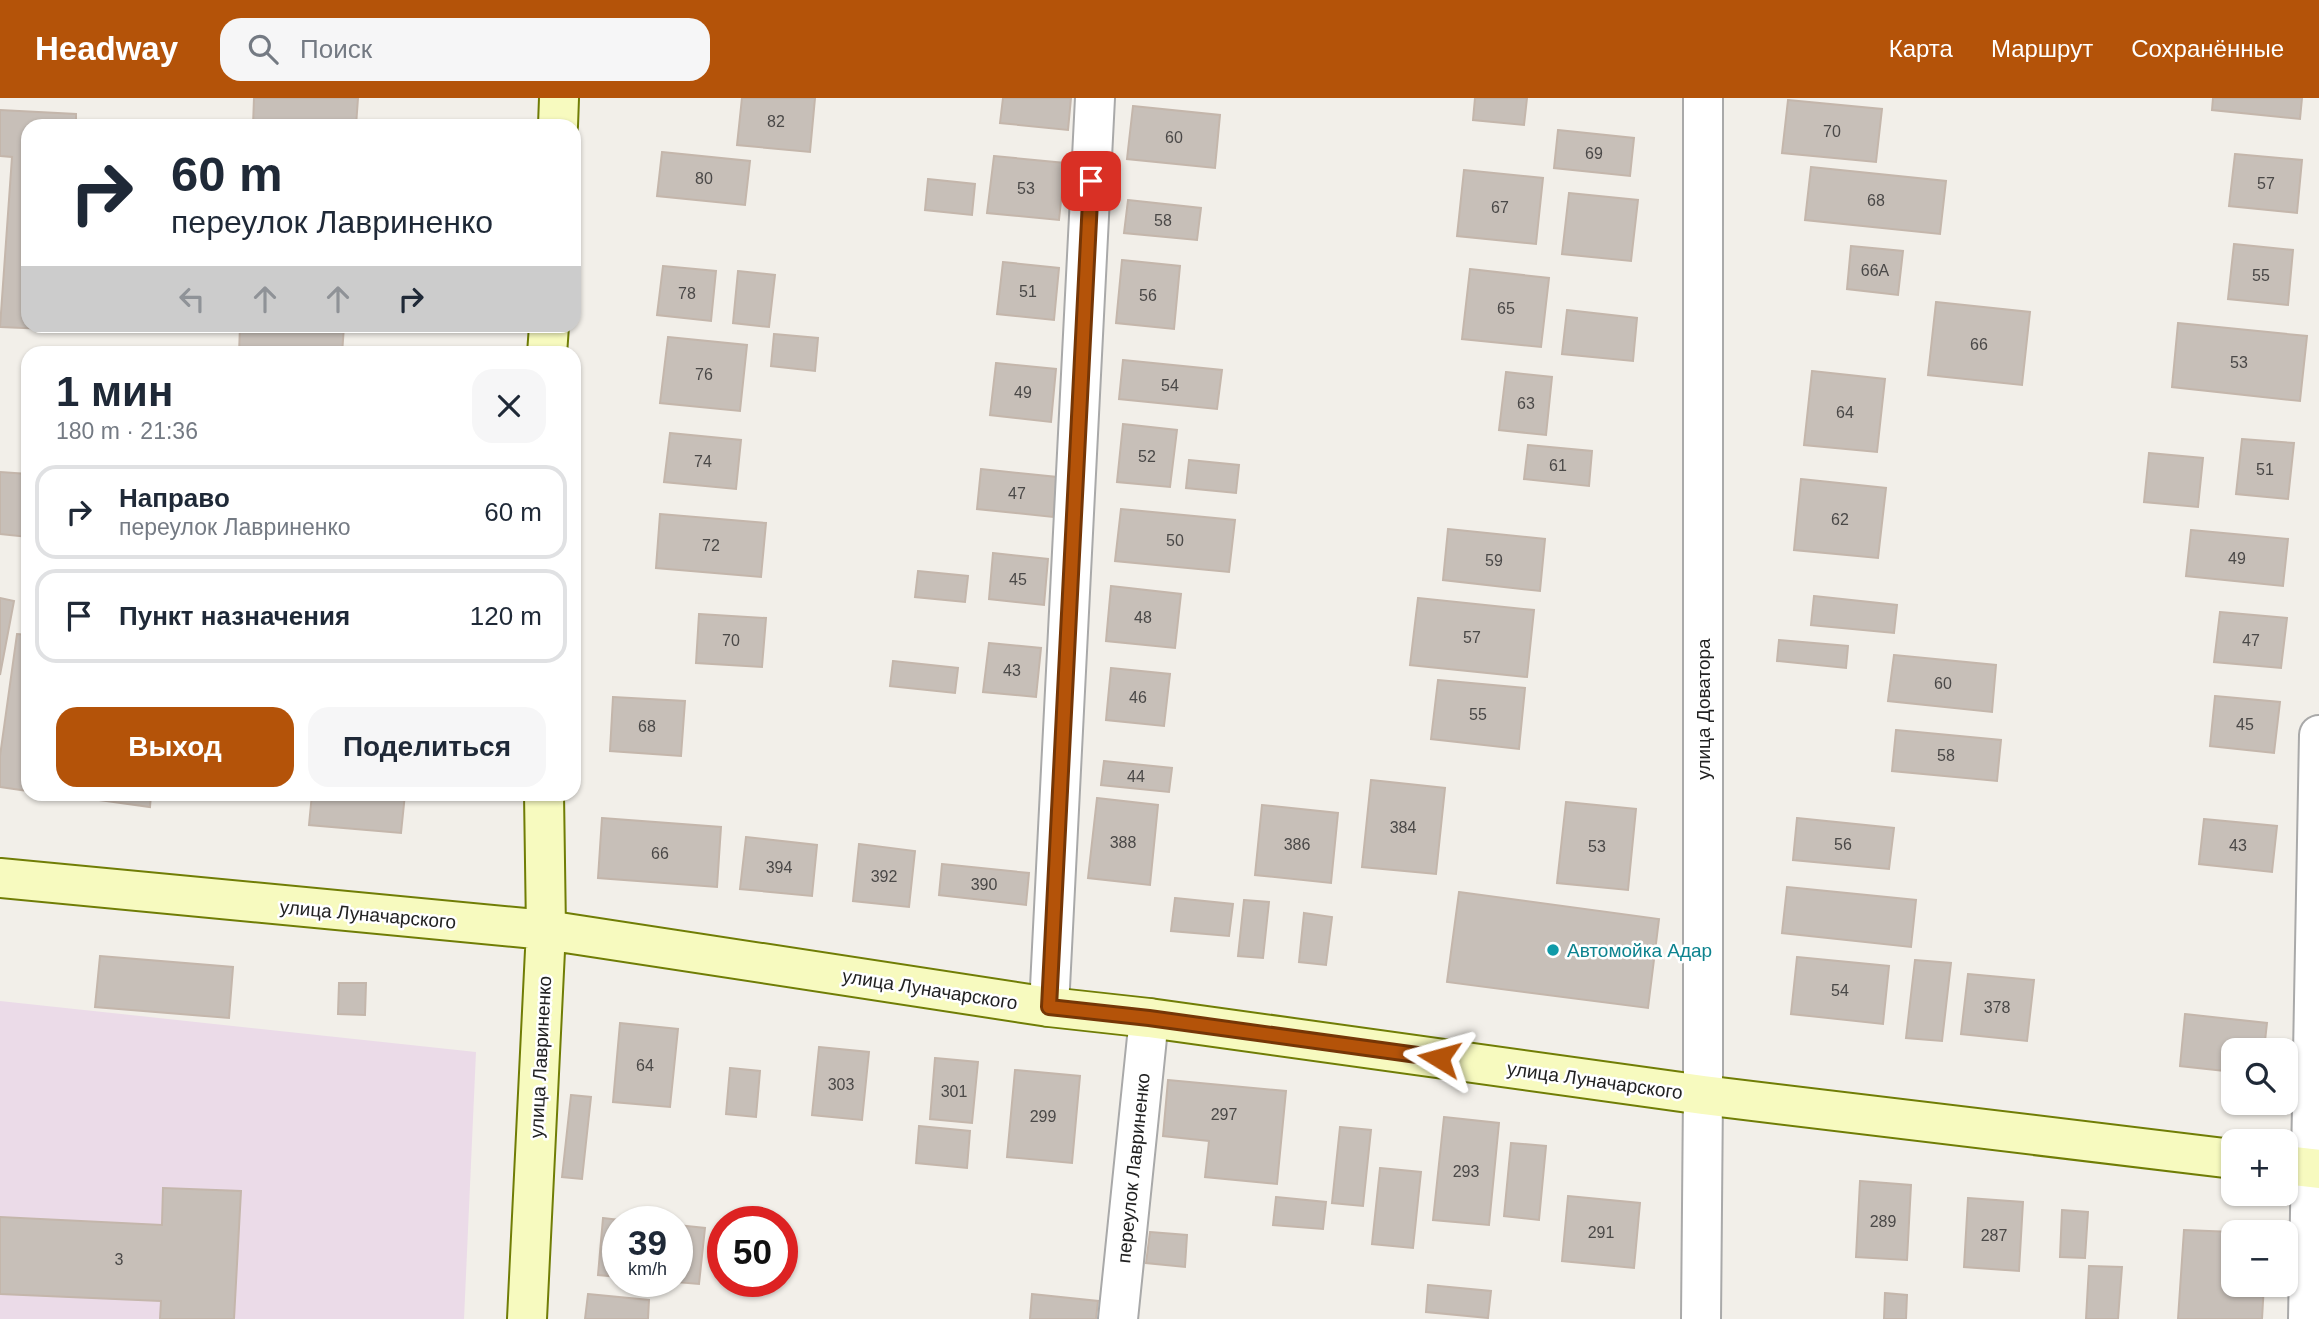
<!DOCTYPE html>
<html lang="ru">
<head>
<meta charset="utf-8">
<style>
  body { margin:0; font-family:Helvetica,sans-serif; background:#f6f6f7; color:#1f2937; height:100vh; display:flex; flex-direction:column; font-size:26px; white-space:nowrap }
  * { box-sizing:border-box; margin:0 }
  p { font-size:23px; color:#747a83 }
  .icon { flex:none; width:38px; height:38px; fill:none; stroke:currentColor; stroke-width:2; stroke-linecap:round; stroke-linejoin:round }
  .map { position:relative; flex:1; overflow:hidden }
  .drawer { position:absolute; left:21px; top:248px; width:560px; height:455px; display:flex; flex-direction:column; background:#fff; border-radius:21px; box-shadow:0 2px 5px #0004 }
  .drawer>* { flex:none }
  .hud { position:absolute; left:21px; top:21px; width:560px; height:214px; border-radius:21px; box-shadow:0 2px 5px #0004; background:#fff; color:#1f2937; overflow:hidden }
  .controls { position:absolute; left:2221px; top:940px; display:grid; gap:14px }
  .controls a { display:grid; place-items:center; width:77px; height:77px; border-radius:14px; background:#fff; box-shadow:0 2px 5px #0004; font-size:35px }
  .speed { position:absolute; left:602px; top:1108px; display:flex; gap:14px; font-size:35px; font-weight:700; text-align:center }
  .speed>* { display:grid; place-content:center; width:91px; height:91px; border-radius:50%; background:#fff; box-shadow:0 2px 5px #0004; line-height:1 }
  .speed small { font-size:18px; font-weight:400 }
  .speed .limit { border:10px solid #d22; background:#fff; color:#111 }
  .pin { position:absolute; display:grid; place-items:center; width:60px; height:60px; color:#fff; margin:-30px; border-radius:14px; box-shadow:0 4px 10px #0006 }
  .me { position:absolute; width:77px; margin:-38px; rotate:278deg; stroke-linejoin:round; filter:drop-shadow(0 0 5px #0008) }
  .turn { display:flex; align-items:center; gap:24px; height:147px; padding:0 35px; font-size:32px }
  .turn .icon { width:91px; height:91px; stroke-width:2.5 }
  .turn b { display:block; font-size:49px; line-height:60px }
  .lanes { display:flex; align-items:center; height:66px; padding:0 35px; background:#0003; justify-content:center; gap:35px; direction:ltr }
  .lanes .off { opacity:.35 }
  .round { display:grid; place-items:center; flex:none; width:74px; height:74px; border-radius:21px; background:#f6f6f7 }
  .headline { display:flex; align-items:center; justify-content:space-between; height:119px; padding:0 35px }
  h1 { font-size:42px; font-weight:600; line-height:52px }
  .button { display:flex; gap:14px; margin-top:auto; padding:14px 35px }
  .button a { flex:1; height:80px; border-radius:21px; background:#b45309; color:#fff; font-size:28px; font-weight:600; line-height:80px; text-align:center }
  .button a+a { background:#f6f6f7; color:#1f2937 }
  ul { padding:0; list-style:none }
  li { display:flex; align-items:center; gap:21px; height:94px; margin:0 14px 10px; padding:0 21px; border:4px solid #e0e1e3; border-radius:21px }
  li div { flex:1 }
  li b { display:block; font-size:26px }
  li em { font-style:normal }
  header { display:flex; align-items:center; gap:42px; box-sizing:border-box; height:98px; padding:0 35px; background:#b45309; color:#fff }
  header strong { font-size:33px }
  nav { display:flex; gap:38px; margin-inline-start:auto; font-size:24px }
  .search { width:490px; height:63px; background:#f6f6f7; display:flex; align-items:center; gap:18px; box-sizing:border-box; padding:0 24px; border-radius:21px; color:#747a83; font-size:26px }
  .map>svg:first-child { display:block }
  .industrial { fill:#ebdbe8 }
  .building { fill:#c7bfb8; stroke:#c4b6ab; stroke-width:2 }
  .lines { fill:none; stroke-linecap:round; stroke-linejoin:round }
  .minor-casing { stroke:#a9a9a9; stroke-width:42 }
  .secondary-casing { stroke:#707d05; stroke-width:42 }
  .minor { stroke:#fff; stroke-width:38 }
  .secondary { stroke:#f7fabf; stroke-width:38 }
  .route-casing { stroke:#753606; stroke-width:18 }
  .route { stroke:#b45309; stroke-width:12 }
  .culture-dot { fill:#0f9aa8; stroke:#fff; stroke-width:2.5 }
  .labels { text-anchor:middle; stroke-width:5; stroke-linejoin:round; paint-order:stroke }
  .number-label { font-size:16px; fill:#4b4948 }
  .street-label { font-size:19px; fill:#222; stroke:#fff }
  .culture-label { font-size:19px; fill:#0d838f; stroke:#fff; text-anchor:start }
</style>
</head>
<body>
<header>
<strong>Headway</strong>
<div class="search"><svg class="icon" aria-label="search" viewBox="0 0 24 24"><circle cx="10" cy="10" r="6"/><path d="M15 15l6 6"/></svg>Поиск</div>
<nav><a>Карта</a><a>Маршрут</a><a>Сохранённые</a></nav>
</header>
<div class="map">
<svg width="2319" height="1221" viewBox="0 0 2319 1221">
  <rect width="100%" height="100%" fill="#f2efe9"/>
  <!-- industrial -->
  <path class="industrial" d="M0 903 476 954 464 1221H0Z"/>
  <!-- building -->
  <path class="building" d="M254 0H358L356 28H253Z
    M742 0H815L810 54 737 47Z
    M1003 0H1071L1068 32 1000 25Z
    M1475 0H1527L1524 27 1473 22Z
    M2213 0H2302L2300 21 2212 12Z
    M1788 2 1882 11 1876 64 1782 55Z
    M1133 8 1220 17 1215 70 1127 61Z
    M0 12 76 16V28H28V228H69V232L0 229 12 59 0 58Z
    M1558 32 1634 40 1630 78 1554 70Z
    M662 54 750 63 745 107 657 98Z
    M2235 56 2302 62 2297 115 2229 108Z
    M994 58 1065 65 1059 122 987 115Z
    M1811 69 1946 83 1940 136 1805 122Z
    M1464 72 1543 80 1536 146 1457 138Z
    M928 81 975 86 972 117 925 112Z
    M1569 95 1638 102 1631 163 1562 156Z
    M1128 102 1201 110 1197 142 1124 135Z
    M2234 146 2293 152 2288 207 2228 201Z
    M1851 148 1903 153 1898 197 1847 191Z
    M1122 162 1180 168 1174 231 1116 225Z
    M1003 164 1059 170 1054 222 997 216Z
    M663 168 716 173 711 223 657 217Z
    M1470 171 1549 180 1541 249 1462 241Z
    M738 173 775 177 769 229 733 225Z
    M1936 204 2030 214 2022 287 1928 277Z
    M1567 212 1637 220 1633 263 1562 256Z
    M2178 225 2307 238 2300 303 2172 289Z
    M240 228H344L342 256H239Z
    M774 236 818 240 815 273 771 268Z
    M668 239 747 247 740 313 660 305Z
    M1123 262 1222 272 1217 311 1119 301Z
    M996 265 1056 271 1051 324 990 317Z
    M1812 273 1885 281 1877 354 1804 347Z
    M1506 274 1552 279 1546 337 1499 332Z
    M1123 326 1177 332 1170 389 1117 384Z
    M670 335 741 342 736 391 664 384Z
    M2242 341 2294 345 2288 401 2236 396Z
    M1528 347 1592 353 1589 388 1524 381Z
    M2149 355 2203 360 2198 409 2144 404Z
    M1189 362 1239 367 1236 395 1186 390Z
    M981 371 1057 379 1053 419 977 411Z
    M0 374 28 376V439L0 436Z
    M1801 381 1886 390 1878 460 1794 452Z
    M1121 411 1235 422 1229 474 1115 463Z
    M660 416 766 425 761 479 656 470Z
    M1448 431 1545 441 1540 493 1443 482Z
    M2191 432 2288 441 2283 488 2186 478Z
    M993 455 1048 461 1044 507 989 501Z
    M918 473 968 478 965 504 915 499Z
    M1111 488 1181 496 1175 550 1106 543Z
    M1814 498 1897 507 1894 535 1811 527Z
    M0 500 14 503 0 577Z
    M1418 500 1534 512 1527 579 1410 567Z
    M2220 514 2287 520 2281 570 2214 564Z
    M699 516 766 520 762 569 696 565Z
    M17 536 28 537V693L0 689V658Z
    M1779 542 1848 548 1846 570 1777 563Z
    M989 545 1041 550 1036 599 983 594Z
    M1894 557 1996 567 1992 614 1888 603Z
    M893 563 958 570 955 595 890 588Z
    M1111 570 1170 576 1164 628 1106 622Z
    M1438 582 1525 590 1519 651 1431 641Z
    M2215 598 2280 604 2274 655 2210 648Z
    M613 599 685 603 681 658 610 653Z
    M1896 632 2001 642 1997 683 1892 673Z
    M1104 663 1172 670 1169 694 1101 687Z
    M1371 682 1445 690 1436 776 1362 769Z
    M56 696H151L150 709Z
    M312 696H405L401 735 309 727Z
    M1097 700 1158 707 1150 787 1088 780Z
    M1566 704 1636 711 1628 792 1557 785Z
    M1262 707 1338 715 1331 785 1255 777Z
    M602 720 721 729 717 789 598 780Z
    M1797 720 1894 730 1889 771 1793 762Z
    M2204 721 2277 728 2272 774 2199 766Z
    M746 739 817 747 812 798 740 791Z
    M859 746 915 753 909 809 853 803Z
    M942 766 1029 775 1026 807 939 797Z
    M1787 789 1916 802 1911 849 1782 835Z
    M1459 794 1659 821 1648 910 1447 884Z
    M1175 800 1233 806 1229 838 1171 833Z
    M1244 802 1269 804 1263 860 1238 858Z
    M1304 815 1332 819 1326 867 1299 864Z
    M100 858 233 869 229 920 95 909Z
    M1797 859 1889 868 1883 926 1791 916Z
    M1915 862 1951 865 1942 943 1906 940Z
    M1968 876 2034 882 2027 943 1961 936Z
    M339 885H366L365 917 338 916Z
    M2185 916 2267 925 2264 952H2233V974L2180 968Z
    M620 925 678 931 670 1009 613 1004Z
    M819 949 869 954 862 1022 812 1017Z
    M935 960 978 964 972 1025 930 1021Z
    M730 970 760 973 756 1019 726 1016Z
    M1015 972 1080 978 1072 1065 1007 1059Z
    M1168 982 1286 993 1277 1086 1205 1079 1209 1043 1163 1038Z
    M571 997 591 999 582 1081 562 1079Z
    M1444 1019 1499 1025 1489 1127 1433 1122Z
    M919 1028 970 1033 967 1070 916 1065Z
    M1340 1029 1371 1032 1363 1108 1332 1105Z
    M1511 1045 1546 1048 1539 1122 1504 1118Z
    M1380 1070 1421 1074 1413 1150 1372 1146Z
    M1860 1083 1911 1087 1907 1162 1856 1159Z
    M163 1090 241 1093 234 1221H160L161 1203 0 1196V1119L162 1127Z
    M1568 1098 1640 1105 1634 1170 1562 1163Z
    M1276 1099 1326 1104 1323 1131 1273 1127Z
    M1968 1100 2023 1104 2019 1173 1964 1169Z
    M2062 1112 2088 1114 2085 1160 2060 1159Z
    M603 1120 637 1124H618V1179L598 1177Z
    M677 1127 705 1130 699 1186 664 1183H677Z
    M2184 1132 2233 1134V1186H2264L2262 1221H2178Z
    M1150 1134 1187 1137 1185 1169 1146 1165Z
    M2089 1168 2122 1169 2118 1221H2086Z
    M1428 1187 1491 1193 1488 1220 1426 1214Z
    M1885 1195 1907 1197 1906 1221H1884Z
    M588 1196 649 1202 648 1221H585Z
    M1032 1196 1098 1203 1096 1221H1030Z"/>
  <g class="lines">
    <defs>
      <path id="minor" d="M1049 909 1095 0
        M1118 1221 1149 920
        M1701 1221 1703 997V0
        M2308 1221 2319 637"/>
      <path id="secondary" d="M558 28 559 0
        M547 256 549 228
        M0 780 546 832 1049 909 1149 920 1703 997 2233 1061
        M2286 1067 2319 1071
        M527 1221 546 832 544 696"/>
    </defs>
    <!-- minor casing -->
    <use href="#minor" class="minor-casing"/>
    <!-- secondary casing -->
    <use href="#secondary" class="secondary-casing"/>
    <!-- minor -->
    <use href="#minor" class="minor"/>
    <!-- secondary -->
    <use href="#secondary" class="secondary"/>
  </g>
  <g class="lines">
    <defs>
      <path id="route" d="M1091 83 1049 909 1149 920 1439 960"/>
    </defs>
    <!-- route casing -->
    <use href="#route" class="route-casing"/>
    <!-- route -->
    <use href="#route" class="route"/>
  </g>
  <!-- markers -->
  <circle class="culture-dot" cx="1553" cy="852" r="7"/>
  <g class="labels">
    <!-- number labels -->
    <g class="number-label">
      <text x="776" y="29">82</text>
      <text x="1832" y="39">70</text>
      <text x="1174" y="45">60</text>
      <text x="1594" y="61">69</text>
      <text x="704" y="86">80</text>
      <text x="2266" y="91">57</text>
      <text x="1026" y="96">53</text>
      <text x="1876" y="108">68</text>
      <text x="1500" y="115">67</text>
      <text x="1163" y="128">58</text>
      <text x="1875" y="178">66А</text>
      <text x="2261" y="183">55</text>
      <text x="1028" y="199">51</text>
      <text x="687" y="201">78</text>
      <text x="1148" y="203">56</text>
      <text x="1506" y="216">65</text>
      <text x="1979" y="252">66</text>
      <text x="2239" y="270">53</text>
      <text x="704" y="282">76</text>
      <text x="1170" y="293">54</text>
      <text x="1023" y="300">49</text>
      <text x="1526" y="311">63</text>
      <text x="1845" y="320">64</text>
      <text x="1147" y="364">52</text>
      <text x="703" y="369">74</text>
      <text x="1558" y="373">61</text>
      <text x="2265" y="377">51</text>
      <text x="1017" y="401">47</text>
      <text x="1840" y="427">62</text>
      <text x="1175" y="448">50</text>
      <text x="711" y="453">72</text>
      <text x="2237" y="466">49</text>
      <text x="1494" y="468">59</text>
      <text x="1018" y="487">45</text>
      <text x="1143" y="525">48</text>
      <text x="1472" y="545">57</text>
      <text x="731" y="548">70</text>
      <text x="2251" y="548">47</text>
      <text x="1012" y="578">43</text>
      <text x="1943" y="591">60</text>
      <text x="1138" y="605">46</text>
      <text x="1478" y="622">55</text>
      <text x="2245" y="632">45</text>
      <text x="647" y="634">68</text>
      <text x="1946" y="663">58</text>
      <text x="1136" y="684">44</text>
      <text x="1403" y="735">384</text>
      <text x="1123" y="750">388</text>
      <text x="1297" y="752">386</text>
      <text x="1843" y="752">56</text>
      <text x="2238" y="753">43</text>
      <text x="1597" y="754">53</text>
      <text x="660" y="761">66</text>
      <text x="779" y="775">394</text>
      <text x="884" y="784">392</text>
      <text x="984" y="792">390</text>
      <text x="1840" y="898">54</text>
      <text x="1997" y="915">378</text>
      <text x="645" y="973">64</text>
      <text x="841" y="992">303</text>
      <text x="954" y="999">301</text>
      <text x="1224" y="1022">297</text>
      <text x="1043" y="1024">299</text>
      <text x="1466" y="1079">293</text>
      <text x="1883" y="1129">289</text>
      <text x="1601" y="1140">291</text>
      <text x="1994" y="1143">287</text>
      <text x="119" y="1167">3</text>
    </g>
    <!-- street labels -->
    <g class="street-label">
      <text transform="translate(1703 611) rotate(-90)" y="7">улица Доватора</text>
      <text transform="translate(368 816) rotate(5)" y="7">улица Луначарского</text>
      <text transform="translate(930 891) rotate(9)" y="7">улица Луначарского</text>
      <text transform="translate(540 959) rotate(-87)" y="7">улица Лавриненко</text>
      <text transform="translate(1595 982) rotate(8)" y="7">улица Луначарского</text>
      <text transform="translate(1133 1070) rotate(-84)" y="7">переулок Лавриненко</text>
    </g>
    <!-- culture labels -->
    <g class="culture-label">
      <text x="1567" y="859">Автомойка Адар</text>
    </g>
  </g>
</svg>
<div class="controls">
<a><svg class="icon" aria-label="search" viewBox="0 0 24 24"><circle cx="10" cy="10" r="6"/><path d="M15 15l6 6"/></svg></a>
<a>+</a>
<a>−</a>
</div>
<div class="speed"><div>39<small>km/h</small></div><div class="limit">50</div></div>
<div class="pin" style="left:1091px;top:83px;background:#d93025"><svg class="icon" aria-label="arrive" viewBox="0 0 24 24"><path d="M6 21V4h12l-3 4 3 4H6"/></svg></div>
<svg class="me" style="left:1439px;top:960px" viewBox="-20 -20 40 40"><path d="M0-17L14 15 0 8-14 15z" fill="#b45309" stroke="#fff" stroke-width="4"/></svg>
<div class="hud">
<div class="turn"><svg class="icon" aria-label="right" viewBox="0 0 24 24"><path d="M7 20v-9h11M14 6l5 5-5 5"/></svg><div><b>60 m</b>переулок Лавриненко</div></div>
<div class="lanes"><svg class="icon off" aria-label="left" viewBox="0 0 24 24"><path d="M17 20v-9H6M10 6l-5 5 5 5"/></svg><svg class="icon off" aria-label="ahead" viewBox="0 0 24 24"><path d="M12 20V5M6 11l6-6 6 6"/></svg><svg class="icon off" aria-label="ahead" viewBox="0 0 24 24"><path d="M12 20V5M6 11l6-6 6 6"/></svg><svg class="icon" aria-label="right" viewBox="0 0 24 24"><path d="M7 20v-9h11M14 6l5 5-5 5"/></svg></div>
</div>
<section class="drawer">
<div class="headline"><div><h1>1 мин</h1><p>180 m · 21:36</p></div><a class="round"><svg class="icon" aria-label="close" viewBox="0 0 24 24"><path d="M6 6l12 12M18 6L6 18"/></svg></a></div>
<ul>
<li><svg class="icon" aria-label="right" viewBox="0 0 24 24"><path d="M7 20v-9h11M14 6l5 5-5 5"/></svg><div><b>Направо</b><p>переулок Лавриненко</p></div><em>60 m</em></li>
<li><svg class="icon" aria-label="arrive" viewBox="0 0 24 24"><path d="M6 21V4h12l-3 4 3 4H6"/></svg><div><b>Пункт назначения</b></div><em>120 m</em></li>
</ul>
<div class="button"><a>Выход</a><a>Поделиться</a></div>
</section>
</div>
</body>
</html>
